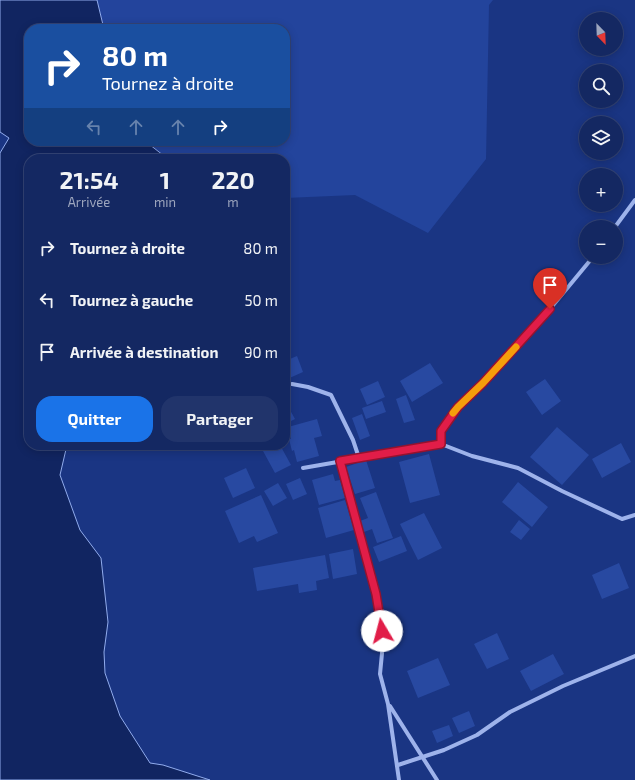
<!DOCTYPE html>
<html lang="fr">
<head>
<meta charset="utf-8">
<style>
  body { margin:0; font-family:"Exo 2",sans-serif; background:#21346b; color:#f1f3f6; height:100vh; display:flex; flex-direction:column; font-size:15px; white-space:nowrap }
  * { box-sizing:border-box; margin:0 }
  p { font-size:13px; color:#9da6be }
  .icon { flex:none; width:22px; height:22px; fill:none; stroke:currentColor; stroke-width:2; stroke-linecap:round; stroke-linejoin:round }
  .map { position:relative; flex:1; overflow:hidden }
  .side { position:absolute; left:24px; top:154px; width:266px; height:296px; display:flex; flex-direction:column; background:#142862; border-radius:16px; box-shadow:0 2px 10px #0003,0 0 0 1px #347 }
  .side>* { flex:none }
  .hud { position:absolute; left:24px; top:24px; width:266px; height:122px; border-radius:16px; box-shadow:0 2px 10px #0003,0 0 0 1px #347; background:#1a4fa0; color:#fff; overflow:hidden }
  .needle { width:26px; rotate:157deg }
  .buttons { position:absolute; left:579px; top:12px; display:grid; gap:8px }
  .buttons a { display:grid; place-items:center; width:44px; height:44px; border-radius:50%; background:#142862; box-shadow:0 2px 10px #0003,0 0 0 1px #347; font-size:20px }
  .pin { position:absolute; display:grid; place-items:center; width:34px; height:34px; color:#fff; margin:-41px -17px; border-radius:50% 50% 50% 0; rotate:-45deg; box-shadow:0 0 4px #0007 }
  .pin .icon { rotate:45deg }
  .me { position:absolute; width:44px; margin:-22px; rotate:352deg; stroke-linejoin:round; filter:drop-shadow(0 0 3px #0008) }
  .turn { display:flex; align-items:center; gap:14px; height:84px; padding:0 12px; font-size:18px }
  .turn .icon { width:52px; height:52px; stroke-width:2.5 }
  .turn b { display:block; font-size:28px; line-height:34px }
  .lanes { display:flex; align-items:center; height:38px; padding:0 12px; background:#0003; justify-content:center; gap:20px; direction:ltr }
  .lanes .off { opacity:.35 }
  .eta { display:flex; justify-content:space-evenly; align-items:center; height:68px; text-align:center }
  .eta b { font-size:24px; font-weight:700; line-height:28px }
  .action { display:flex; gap:8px; margin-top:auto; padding:8px 12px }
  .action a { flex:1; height:46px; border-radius:16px; background:#1a73e8; color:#fff; font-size:16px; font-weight:700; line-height:46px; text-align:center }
  .action a+a { background:#21346b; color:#f1f3f6 }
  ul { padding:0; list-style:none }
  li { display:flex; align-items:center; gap:12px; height:52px; padding:0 12px }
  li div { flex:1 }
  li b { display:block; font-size:15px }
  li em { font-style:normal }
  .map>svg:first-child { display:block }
  .green { fill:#23449c }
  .water { fill:#112561; stroke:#91aced }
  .building { fill:#2849a1 }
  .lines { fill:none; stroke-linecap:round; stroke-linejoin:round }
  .street { stroke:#9eb3eb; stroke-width:4 }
  .route-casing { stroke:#92132f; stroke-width:10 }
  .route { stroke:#e11d48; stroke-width:7 }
  .slow { stroke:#f59e0b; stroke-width:7 }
</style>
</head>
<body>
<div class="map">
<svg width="635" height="780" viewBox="0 0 635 780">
  <rect width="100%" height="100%" fill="#1a3583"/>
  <!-- green -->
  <path class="green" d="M97 0H493L489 5 486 159 428 233 355 195 285 198V159H168L145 141H285V29H104Z"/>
  <!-- water -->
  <path class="water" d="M0 0H97L104 29H29V141H145L168 159H29V445H67L60 475 80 530 101 558 108 622 104 652 105 673 120 716 150 763 163 765 210 780H0V153L9 138 0 132Z"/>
  <!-- building -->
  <path class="building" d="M297 356 303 372 285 380V361Z
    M430 363 443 383 412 402 400 381Z
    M545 379 561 401 542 415 526 392Z
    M378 381 385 397 367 405 360 389Z
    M406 395 415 420 404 423 396 399Z
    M285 401 295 419 285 424Z
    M382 401 386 412 366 419 362 408Z
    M362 414 370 436 360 440 352 418Z
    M317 419 322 436 314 438 319 456 297 462 294 450 292 451 289 439H291L288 427Z
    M557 427 589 455 562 485 530 457Z
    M621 443 631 462 602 478 592 459Z
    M275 445H280L291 465 275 473 263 451Z
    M429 454 440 495 410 503 399 462Z
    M366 460 375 488 355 494 346 467Z
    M246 468 255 488 233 498 224 478Z
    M333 474 335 481 340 480 345 498 319 505 312 480Z
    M300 478 307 494 293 500 286 484Z
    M518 482 548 507 532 527 502 502Z
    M278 483 287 498 273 506 264 491Z
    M376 492 393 538 377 543 372 529 364 532 360 521 368 518 360 498Z
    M261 495 278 533 257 542 254 536 239 543 225 511Z
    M345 500 354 530 326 538 318 508Z
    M424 513 442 548 418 560 400 524Z
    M519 520 530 529 521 540 510 532Z
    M401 536 407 551 379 562 373 547Z
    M353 549 357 574 333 579 329 554Z
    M325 555 329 578 316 581 317 590 299 593 298 584 257 591 253 568Z
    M619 563 629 588 602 599 592 575Z
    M497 633 509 659 487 669 474 644Z
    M553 654 564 674 531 691 520 671Z
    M438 658 450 685 418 698 407 671Z
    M469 711 475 726 459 733 452 718Z
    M449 725 453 736 437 743 432 731Z"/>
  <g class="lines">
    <!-- street -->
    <path class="street" d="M615 227 635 200
      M593 257 540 321 483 383 457 407 441 431V444L472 456 518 468 562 491 622 519 635 515
      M292 384 308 387 331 395 353 440 359 458
      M340 461 376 594 383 643 380 674 388 704 399 780
      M303 468 441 444
      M390 706 437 780
      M398 765 444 750 477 735 510 712 563 686 635 656"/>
  </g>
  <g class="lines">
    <defs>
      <path id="route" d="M382 631 376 594 340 461 441 444V431L458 407 483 383 550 309"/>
    </defs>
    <!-- route casing -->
    <use href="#route" class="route-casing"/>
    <!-- route -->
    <use href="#route" class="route"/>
    <!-- slow -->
    <path class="slow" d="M453 413 458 407 483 383 516 347"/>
  </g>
</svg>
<div class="buttons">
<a><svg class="needle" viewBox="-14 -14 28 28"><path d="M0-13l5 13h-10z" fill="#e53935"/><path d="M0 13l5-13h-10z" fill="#9da6be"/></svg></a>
<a><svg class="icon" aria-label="search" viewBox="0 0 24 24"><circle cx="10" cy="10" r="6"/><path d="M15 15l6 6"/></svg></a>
<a><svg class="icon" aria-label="layers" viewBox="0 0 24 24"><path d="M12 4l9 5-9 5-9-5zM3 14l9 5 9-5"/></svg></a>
<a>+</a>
<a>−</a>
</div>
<div class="pin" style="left:550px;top:309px;background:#d93025"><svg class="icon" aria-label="arrive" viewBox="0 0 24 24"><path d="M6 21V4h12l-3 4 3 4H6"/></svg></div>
<svg class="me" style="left:382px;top:631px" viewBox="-20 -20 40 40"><circle r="19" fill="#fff"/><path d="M0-13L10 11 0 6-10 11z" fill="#e11d48"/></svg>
<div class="hud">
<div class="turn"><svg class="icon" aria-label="right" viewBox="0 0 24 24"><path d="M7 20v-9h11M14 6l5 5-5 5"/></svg><div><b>80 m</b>Tournez à droite</div></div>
<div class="lanes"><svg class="icon off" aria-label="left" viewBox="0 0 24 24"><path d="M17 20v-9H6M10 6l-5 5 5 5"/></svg><svg class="icon off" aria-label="ahead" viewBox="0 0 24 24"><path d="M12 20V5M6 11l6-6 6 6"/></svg><svg class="icon off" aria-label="ahead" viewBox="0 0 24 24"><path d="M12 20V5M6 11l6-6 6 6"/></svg><svg class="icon" aria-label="right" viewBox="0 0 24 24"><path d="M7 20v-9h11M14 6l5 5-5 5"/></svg></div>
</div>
<section class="side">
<div class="eta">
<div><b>21:54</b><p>Arrivée</p></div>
<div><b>1</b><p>min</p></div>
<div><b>220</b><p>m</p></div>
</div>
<ul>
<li><svg class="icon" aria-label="right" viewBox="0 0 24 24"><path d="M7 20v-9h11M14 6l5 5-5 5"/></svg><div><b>Tournez à droite</b></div><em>80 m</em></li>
<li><svg class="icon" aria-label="left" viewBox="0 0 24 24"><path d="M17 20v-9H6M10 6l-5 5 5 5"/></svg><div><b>Tournez à gauche</b></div><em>50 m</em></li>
<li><svg class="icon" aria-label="arrive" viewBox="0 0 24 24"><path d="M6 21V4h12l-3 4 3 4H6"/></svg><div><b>Arrivée à destination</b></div><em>90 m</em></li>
</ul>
<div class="action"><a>Quitter</a><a>Partager</a></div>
</section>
</div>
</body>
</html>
